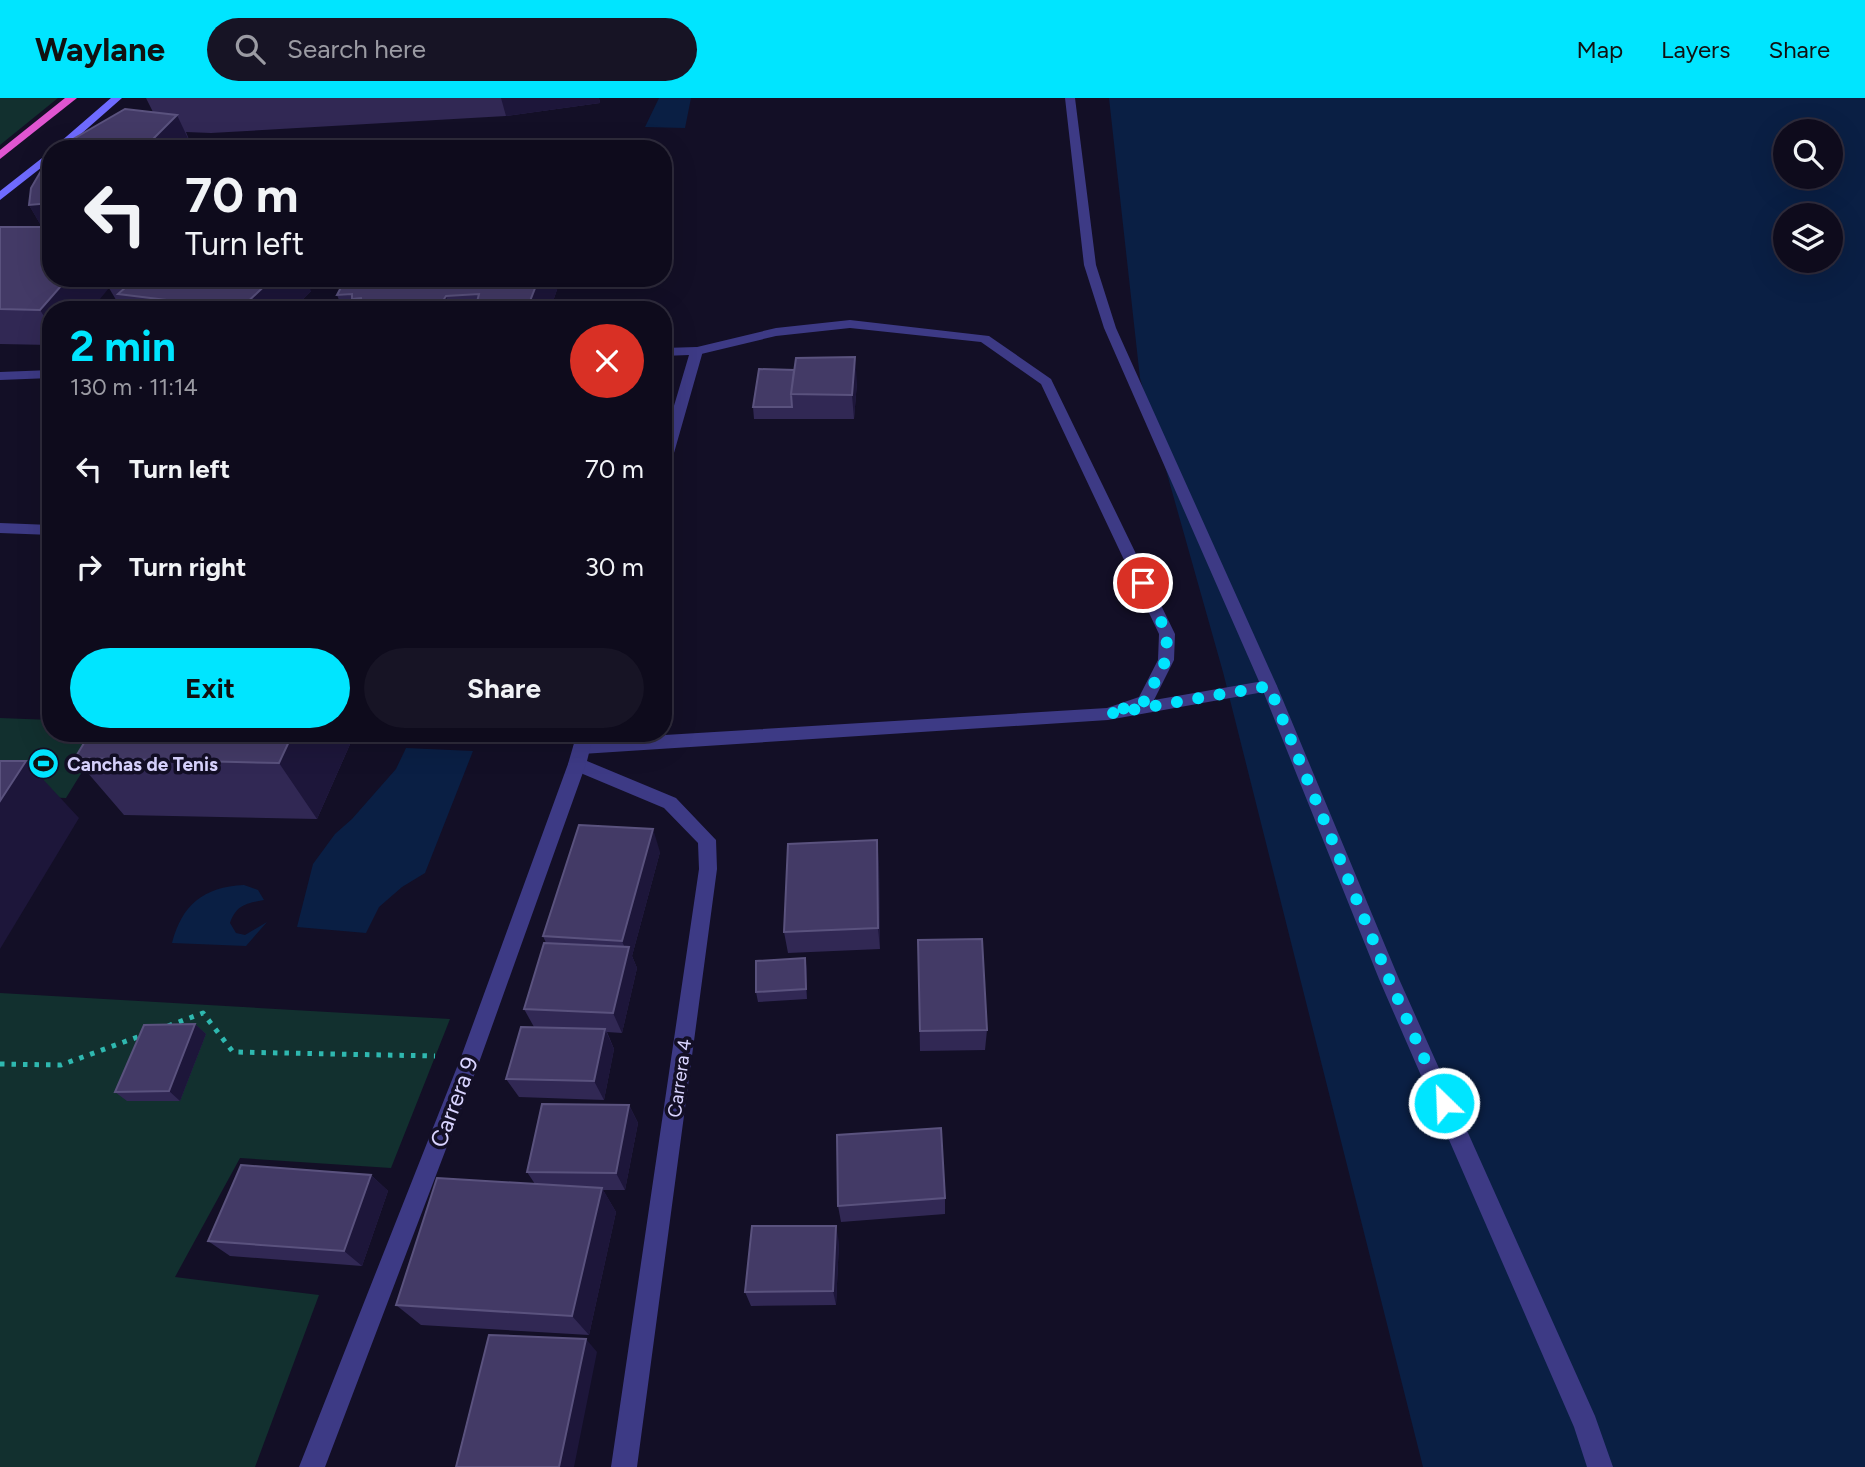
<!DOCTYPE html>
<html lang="en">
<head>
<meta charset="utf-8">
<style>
  body { margin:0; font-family:Figtree,sans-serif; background:#171425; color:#f1f3f6; height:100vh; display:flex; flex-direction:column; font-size:26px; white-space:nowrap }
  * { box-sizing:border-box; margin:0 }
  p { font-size:23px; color:#9b9ba3 }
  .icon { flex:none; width:38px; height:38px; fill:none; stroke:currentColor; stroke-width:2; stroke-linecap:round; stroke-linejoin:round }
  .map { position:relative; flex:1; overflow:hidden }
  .sheet { position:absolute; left:42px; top:203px; width:630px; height:441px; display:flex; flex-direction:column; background:#0e0b1c; border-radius:28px; box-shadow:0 7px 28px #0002,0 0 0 2px #2e2b3b }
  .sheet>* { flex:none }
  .top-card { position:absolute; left:42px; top:42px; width:630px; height:147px; border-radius:28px; box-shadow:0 7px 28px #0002,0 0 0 2px #2e2b3b; background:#0e0b1c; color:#f1f3f6; overflow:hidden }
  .buttons { position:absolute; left:1773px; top:21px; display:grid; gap:14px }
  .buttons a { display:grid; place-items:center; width:70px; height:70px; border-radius:50%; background:#0e0b1c; box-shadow:0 7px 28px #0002,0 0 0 2px #2e2b3b; font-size:35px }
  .pin { position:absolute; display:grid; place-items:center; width:60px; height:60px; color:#fff; margin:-30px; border:4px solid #fff; border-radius:50%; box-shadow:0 2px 7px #0007 }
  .me { position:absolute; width:77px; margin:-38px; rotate:336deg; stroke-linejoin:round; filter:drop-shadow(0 0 5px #0008) }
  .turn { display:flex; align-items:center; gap:24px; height:147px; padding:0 28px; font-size:32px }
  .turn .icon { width:91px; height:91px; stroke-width:2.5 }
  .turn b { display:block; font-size:49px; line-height:60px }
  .round { display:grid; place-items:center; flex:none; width:74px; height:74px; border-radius:37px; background:#171425 }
  .overview { display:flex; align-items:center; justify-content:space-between; height:119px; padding:0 28px }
  h1 { font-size:42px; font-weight:700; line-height:52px; color:#00e5ff }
  .action { display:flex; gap:14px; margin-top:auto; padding:14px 28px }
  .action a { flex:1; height:80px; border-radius:42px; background:#00e5ff; color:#111; font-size:28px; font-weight:700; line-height:80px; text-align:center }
  .action a+a { background:#171425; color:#f1f3f6 }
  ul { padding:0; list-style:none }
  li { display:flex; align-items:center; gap:21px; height:98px; padding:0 28px }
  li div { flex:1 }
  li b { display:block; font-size:26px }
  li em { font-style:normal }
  header { display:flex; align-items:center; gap:42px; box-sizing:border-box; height:98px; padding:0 35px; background:#00e5ff; color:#111 }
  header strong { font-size:33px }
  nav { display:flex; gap:38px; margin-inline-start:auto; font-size:24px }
  .search { width:490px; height:63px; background:#171425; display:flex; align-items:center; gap:18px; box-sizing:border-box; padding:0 24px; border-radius:38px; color:#9b9ba3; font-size:26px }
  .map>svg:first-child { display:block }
  .green { fill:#12302f }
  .water { fill:#0a1f44; fill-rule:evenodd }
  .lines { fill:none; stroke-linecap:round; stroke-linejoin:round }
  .path { stroke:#2fb8b0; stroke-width:5; stroke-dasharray:4.5 7; stroke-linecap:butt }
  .service { fill:#3d3a85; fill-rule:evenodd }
  .minor { fill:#3d3a85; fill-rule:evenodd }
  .tertiary { fill:#3d3a85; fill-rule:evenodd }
  .secondary { fill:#6f6bff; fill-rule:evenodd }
  .trunk { fill:#e055d1; fill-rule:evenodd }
  .wall { fill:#312854 }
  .shaded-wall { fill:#1d163a }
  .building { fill:#433a66; stroke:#5a527e; stroke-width:2 }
  .route { stroke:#00e5ff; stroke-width:12; stroke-dasharray:0 21.6 }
  .labels { text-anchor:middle; stroke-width:7; stroke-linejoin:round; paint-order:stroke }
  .poi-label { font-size:19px; font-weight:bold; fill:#d9d4ff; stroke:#130f26; text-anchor:start }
  .street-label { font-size:19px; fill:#d9d4ff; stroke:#130f26 }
  .near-street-label { font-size:23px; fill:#d9d4ff; stroke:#130f26 }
</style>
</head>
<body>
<header>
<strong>Waylane</strong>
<div class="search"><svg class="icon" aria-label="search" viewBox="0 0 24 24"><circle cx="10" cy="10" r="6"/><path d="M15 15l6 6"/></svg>Search here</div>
<nav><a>Map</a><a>Layers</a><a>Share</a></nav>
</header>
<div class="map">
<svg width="1865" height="1369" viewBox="0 0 1865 1369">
  <rect width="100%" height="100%" fill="#130f26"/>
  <!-- green -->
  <path class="green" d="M0 0H58L0 47Z
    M0 620 51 622V635H106L66 700 0 697Z
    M0 895 450 921 391 1070 240 1060 175 1179 319 1197 255 1369H0Z"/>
  <!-- water -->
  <path class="water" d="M659 0H691L685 30 645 29Z
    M1109 0H1865V1369H1423L1223 574 1140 280ZM1785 33H1830V79H1785ZM1785 117H1830V163H1785Z
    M406 650 473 653 425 775 402 789 379 809 366 835 297 829 313 766 335 736 352 721 396 671Z
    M244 787 258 792 264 802C247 805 236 807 230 825L236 835 245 837 267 824 246 848 172 845C182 807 203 789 244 787Z"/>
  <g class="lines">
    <!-- path -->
    <path class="path" d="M168 928 203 915 233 954 435 958
      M0 966 61 967 143 937"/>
    <!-- service -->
    <path class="service" d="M850 222 989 238 1051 281 1175 536 1174 562 1154 602 1269 582 1277 588 1275 592 1108 622 582 656 576 654 573 649 576 644 582 642 1107 610 1139 599 1158 562 1159 536 1041 286 981 244 850 230 776 238 697 257 691 253 693 250 776 230Z
      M0 425 51 427V437L0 435Z"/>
    <!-- minor -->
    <path class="minor" d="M1065 0H1075L1096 167 1116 230 1277 588 1399 881 1595 1318 1613 1369H1587L1574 1329 1379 881 1261 588 1104 230 1084 167Z
      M697 249 703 253 670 369 663 373V345L689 257 663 258V250Z
      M51 272V280L0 282V274Z
      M577 635H594L587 663 676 700 716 742 717 771 637 1369H611L699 771 698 745 664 710 571 671 568 666Z"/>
    <!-- tertiary -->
    <path class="tertiary" d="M577 659 583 661 586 666 481 959 325 1369H299L461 959 568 666 571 661Z"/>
    <!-- secondary -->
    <path class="secondary" d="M111 0H122L64 51H52Z
      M51 53V62L0 102V93Z"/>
    <!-- trunk -->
    <path class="trunk" d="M65 0H77L0 61V52Z"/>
  </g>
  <!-- wall -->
  <path class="wall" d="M146 0H599L600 5 506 18 211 35 186 34 192 49 61 51 153 14Z
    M51 60V180L311 193 292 212H122L109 190 51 212V247L0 246V129H42L29 107Z
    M346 180H561L550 212H343L337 197Z
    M759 271 857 284 854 321H754L753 309Z
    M355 635 317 721 124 717 75 660Z
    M660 754 632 858 637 870 622 935 607 934 614 951 604 1002 519 999 506 981 534 929 524 911 546 845 543 838Z
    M879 765 880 851 788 855 784 834Z
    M918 842 987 932 985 952 920 953Z
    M807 870V901L758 904 756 894Z
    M195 926 206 936 180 1003H127L115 994Z
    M629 1007 638 1025 625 1092H603L616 1114 589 1237 421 1227 396 1207 535 1086 527 1074Z
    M371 1077 388 1093 362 1168 230 1158 208 1143Z
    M945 1100V1116L841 1124 838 1108Z
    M839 1144 836 1207 751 1208 745 1194Z"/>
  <!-- shaded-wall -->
  <path class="shaded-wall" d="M501 0H599L600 5 506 18Z
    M177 17 193 51 146 48Z
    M51 105V145L29 107Z
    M68 180H117L107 186 109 190 91 212H51V229L40 212Z
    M273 180H306L311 193 292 212H241Z
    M539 180H561L550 212H533L530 203Z
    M446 198 450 212H443L441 206Z
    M855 259 857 284 854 321 852 297Z
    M293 635H355L317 721 279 665Z
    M26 663 79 720 0 851V703Z
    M653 731 660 754 632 858 637 870 622 935 613 915 627 855 622 843Z
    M877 742 879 765 880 851 878 830Z
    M805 860 807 870V901L806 891Z
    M195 926 206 936 180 1003 169 993Z
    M605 931 614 951 604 1002 594 983Z
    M629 1007 638 1025 625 1092 616 1075Z
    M371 1077 388 1093 362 1168 344 1153Z
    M602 1090 616 1114 589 1237 572 1218Z
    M836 1128 839 1144 836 1207 833 1193Z
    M586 1241 597 1254 574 1369H559Z"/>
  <!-- building -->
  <path class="building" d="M125 11 177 17 146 48 303 51H61L68 44Z
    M51 60V105L29 107 31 90 45 66Z
    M0 129H51V180H68L40 212 0 211Z
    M115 180H273L240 211 118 196 126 189 107 186Z
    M346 180H539L530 203 477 204 479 196 446 198 441 206 397 208 395 205 362 206 361 200 352 201V196L337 197Z
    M855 259 852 297 791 296 796 260Z
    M759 271 794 272 791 296 792 309H753Z
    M90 635H293L279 665 75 660Z
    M0 663H26L0 703Z
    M579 727 653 731 622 843 543 838Z
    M877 742 878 830 784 834 788 746Z
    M982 841 987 932 920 933 918 842Z
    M544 845 629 849 613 915 524 911Z
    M805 860 806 891 756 894V863Z
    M195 926 169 993 115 994 144 927Z
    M521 929 605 931 594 983 506 981Z
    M542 1006 629 1007 616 1075 527 1074Z
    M941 1030 945 1100 838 1108 837 1037Z
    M241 1067 371 1077 344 1153 208 1143Z
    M437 1080 602 1090 572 1218 396 1207Z
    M752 1128H836L833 1193 745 1194Z
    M489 1237 586 1241 559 1369H456Z"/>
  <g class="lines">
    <!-- route -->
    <path class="route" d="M1143 485 1167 536 1166 562 1145 603 1108 616 1269 588 1389 881 1444 1005"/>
  </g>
  <!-- icons -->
  <defs>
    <symbol id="stadium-disc" viewBox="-11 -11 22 22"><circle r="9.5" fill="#00e5ff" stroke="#130f26"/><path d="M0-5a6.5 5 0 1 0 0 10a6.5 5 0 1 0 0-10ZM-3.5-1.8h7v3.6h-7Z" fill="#111"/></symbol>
  </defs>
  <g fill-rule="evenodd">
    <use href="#stadium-disc" x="26" y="648" width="35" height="35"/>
  </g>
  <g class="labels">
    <!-- poi labels -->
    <g class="poi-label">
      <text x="67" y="673">Canchas de Tenis</text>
    </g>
    <!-- street labels -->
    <g class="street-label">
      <text transform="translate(679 980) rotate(-82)" y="7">Carrera 4</text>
    </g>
    <!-- near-street labels -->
    <g class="near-street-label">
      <text transform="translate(454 1004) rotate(-69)" y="8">Carrera 9</text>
    </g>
  </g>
</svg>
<div class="buttons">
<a><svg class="icon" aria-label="search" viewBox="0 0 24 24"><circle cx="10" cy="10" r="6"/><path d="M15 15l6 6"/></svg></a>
<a><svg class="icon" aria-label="layers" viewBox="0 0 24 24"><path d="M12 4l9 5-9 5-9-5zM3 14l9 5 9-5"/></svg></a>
</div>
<div class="pin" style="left:1143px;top:485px;background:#d93025"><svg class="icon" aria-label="arrive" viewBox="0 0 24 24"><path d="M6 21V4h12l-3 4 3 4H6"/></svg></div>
<svg class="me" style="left:1444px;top:1005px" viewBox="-20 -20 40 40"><circle r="17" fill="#00e5ff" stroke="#fff" stroke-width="3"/><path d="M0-11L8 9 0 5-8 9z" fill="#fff"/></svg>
<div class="top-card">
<div class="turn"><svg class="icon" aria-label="left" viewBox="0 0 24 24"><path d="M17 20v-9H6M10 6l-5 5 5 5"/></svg><div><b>70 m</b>Turn left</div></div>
</div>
<section class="sheet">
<div class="overview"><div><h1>2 min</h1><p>130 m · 11:14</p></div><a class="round" style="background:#d93025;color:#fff"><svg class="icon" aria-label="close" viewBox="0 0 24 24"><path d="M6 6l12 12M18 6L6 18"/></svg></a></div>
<ul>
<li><svg class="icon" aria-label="left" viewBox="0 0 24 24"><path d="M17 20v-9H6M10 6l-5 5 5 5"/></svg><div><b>Turn left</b></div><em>70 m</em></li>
<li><svg class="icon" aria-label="right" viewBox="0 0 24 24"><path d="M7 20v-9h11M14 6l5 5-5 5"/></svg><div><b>Turn right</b></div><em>30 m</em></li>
</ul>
<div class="action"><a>Exit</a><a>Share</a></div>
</section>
</div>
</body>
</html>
